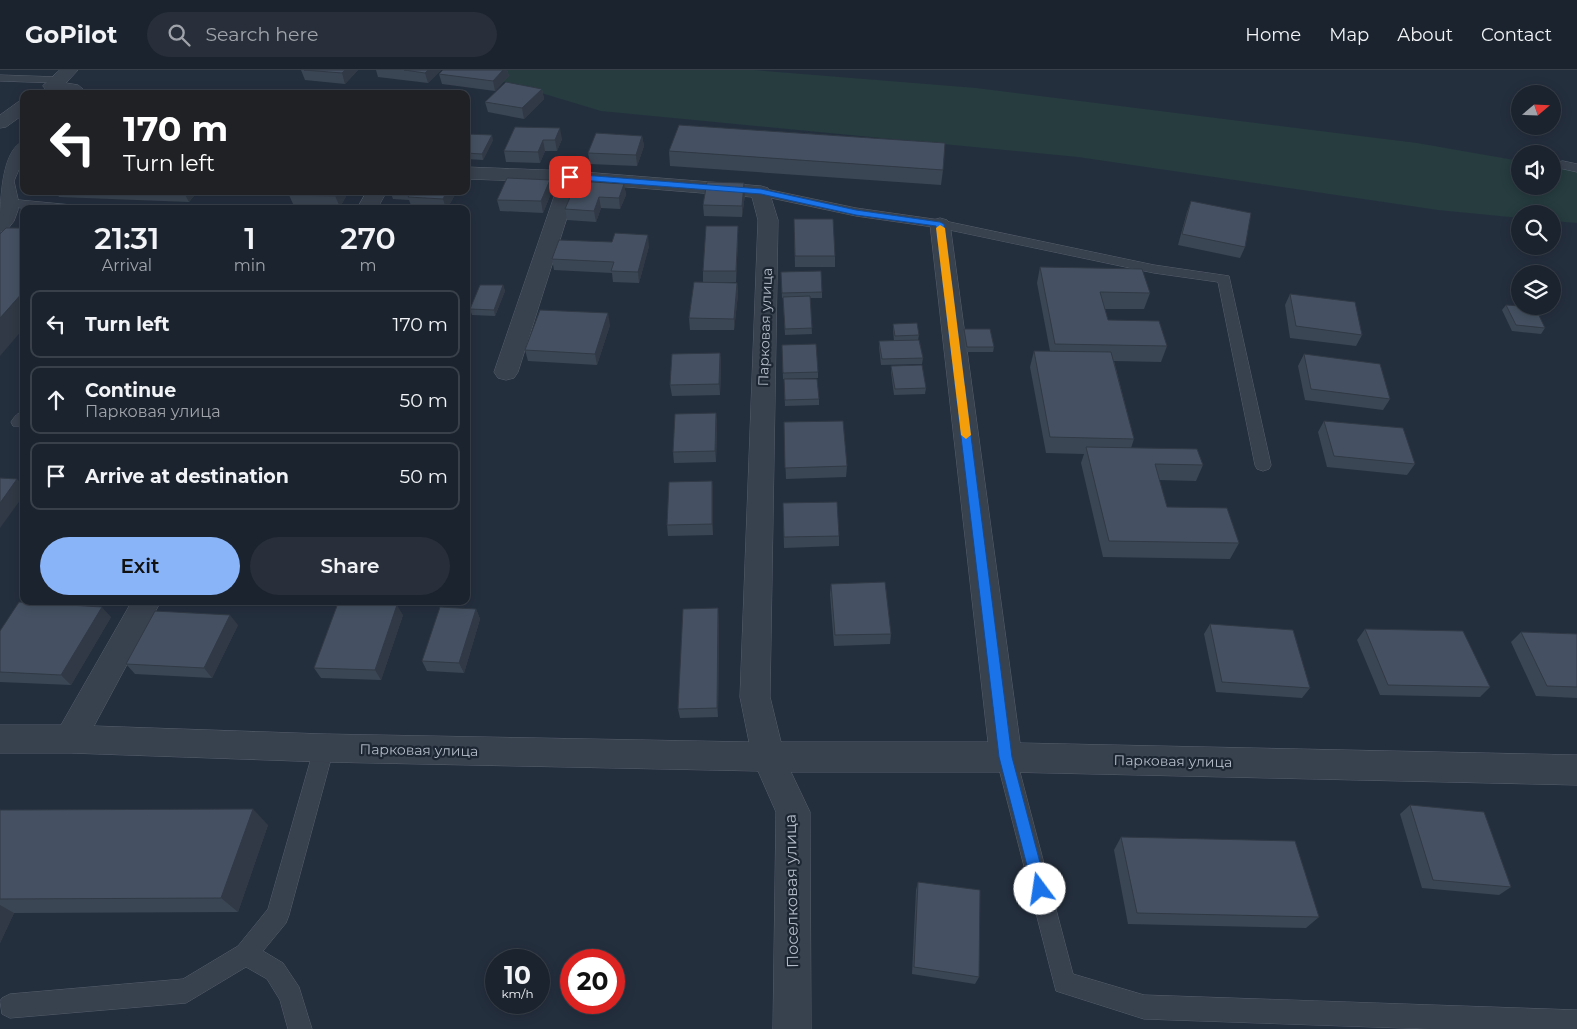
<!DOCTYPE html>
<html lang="en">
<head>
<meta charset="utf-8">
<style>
  body { margin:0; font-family:Montserrat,sans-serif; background:#282f3a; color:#f1f3f6; height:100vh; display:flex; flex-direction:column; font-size:19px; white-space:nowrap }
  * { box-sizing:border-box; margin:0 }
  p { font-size:16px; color:#a0a4aa }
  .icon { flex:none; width:28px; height:28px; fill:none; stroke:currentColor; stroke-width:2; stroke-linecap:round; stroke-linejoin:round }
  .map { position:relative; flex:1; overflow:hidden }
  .panel { position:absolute; left:20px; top:135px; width:450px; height:400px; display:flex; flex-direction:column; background:#1b232e; border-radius:10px; box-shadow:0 2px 12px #0003,0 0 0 1px #39404a }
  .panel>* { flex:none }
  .top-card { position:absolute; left:20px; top:20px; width:450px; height:105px; border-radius:10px; box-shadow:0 2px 12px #0003,0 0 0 1px #39404a; background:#202124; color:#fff; overflow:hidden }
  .needle { width:32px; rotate:71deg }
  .buttons { position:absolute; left:1511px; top:15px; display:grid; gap:10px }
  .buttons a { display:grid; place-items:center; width:50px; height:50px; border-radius:50%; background:#1b232e; box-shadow:0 2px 12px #0003,0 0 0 1px #39404a; font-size:25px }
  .speed { position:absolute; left:485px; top:879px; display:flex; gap:10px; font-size:25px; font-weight:700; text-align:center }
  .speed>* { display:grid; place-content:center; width:65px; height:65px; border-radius:50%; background:#1b232e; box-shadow:0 2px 12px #0003,0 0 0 1px #39404a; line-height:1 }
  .speed small { font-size:12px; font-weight:400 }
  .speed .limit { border:8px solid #d22; background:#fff; color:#111 }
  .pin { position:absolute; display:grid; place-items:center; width:42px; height:42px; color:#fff; margin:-21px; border-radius:10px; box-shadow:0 2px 8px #0006 }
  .me { position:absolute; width:55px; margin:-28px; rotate:346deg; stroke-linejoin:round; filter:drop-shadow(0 0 4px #0008) }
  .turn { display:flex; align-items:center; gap:18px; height:105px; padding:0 20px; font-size:22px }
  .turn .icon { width:65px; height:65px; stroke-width:2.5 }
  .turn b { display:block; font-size:35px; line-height:42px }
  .eta { display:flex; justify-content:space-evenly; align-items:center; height:85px; text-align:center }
  .eta b { font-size:30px; font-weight:600; line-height:35px }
  .button { display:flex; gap:10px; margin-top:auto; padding:10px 20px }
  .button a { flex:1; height:58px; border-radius:30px; background:#8ab4f8; color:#111; font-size:20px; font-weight:600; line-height:58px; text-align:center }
  .button a+a { background:#282f3a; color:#f1f3f6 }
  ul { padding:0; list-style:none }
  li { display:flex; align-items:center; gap:15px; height:68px; margin:0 10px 8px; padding:0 10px; border:2px solid #39404a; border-radius:10px }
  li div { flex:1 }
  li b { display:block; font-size:19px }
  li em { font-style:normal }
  header { display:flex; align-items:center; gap:30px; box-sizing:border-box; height:70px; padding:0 25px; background:#1b232e; border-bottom:1px solid #39404a }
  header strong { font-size:24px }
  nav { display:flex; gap:28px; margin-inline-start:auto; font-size:18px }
  .search { width:350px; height:45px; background:#282f3a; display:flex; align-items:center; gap:12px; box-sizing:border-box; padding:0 18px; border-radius:28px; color:#a0a4aa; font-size:19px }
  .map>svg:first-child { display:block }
  .green { fill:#263c3f }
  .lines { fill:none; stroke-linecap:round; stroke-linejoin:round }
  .lane-casing { stroke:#565f6c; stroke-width:1 }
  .street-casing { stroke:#565f6c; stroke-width:1 }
  .lane { fill:#38414e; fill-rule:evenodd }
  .street { fill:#38414e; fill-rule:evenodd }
  .wall { fill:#3b4654 }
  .shaded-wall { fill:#303945 }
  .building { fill:#455162; stroke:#303945 }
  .route { fill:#1a73e8; stroke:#114b97 }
  .slow { fill:#f59e0b }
  .labels { text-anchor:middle; stroke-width:4.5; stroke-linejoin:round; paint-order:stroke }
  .street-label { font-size:14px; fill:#b4bcc9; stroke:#1d2633 }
  .near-street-label { font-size:16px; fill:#b4bcc9; stroke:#1d2633 }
</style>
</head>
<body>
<header>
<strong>GoPilot</strong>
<div class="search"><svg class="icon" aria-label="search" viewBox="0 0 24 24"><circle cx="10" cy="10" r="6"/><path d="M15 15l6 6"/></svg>Search here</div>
<nav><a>Home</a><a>Map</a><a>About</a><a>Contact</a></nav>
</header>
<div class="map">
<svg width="1577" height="959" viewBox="0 0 1577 959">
  <rect width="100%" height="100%" fill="#242f3e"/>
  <!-- green -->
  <path class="green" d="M465 0H754L976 18 1417 73 1520 91V116H1552L1553 97 1577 101V153L1553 151 1552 144H1520V148L1438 140 1078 87 601 41Z"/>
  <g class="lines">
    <defs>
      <path id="lane" d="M0 5 58 7 63 10 58 13 0 11Z
        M1563 91 1577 94V102L1559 98 1557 95 1559 92Z
        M761 118 856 138 940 150 1154 195 1229 206 1271 395 1269 399 1263 401 1257 399 1255 395 1218 212 1154 203 940 158 856 146 757 125 755 122 757 119Z
        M9 129 72 135 78 139H30L5 136 3 133Z
        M24 341V356H13L11 352C15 346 17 343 24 341Z
        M324 669 331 672 334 678 289 845 286 853 263 881 283 893 299 917 312 959H288L280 930 267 909 246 897 186 933 10 948 2 944 0 931 2 928 10 924 183 909 238 876 268 839 314 678 317 672Z
        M1006 678 1013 680 1016 687 1073 904 1144 925 1577 940V959H1431L1144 949 1056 921 996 687 999 680Z"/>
      <path id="street" d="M60 0H78L66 13 78 15 89 24H68L46 20 43 16Z
        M24 31V44L6 57 0 58V45L18 32Z
        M24 71V88L14 111 18 129V140L14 151 7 160 0 162C0 137 0 79 24 71Z
        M466 97 570 101 761 116 768 118 778 150 770 627 781 672H988L930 154 933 150 940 148 947 150 950 154 1020 673 1577 685V715L1006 702H791L810 742 811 959H773L776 742 758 701 324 692 70 683H0V655H61L132 531H161L94 656 324 664 749 672 740 627 758 150 752 127 578 113 518 302 514 308 506 310 498 308 494 302 559 112 466 109Z
        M367 121H387L377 139H357Z"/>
    </defs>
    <!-- lane casing -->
    <use href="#lane" class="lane-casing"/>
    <!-- street casing -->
    <use href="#street" class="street-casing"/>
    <!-- lane -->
    <use href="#lane" class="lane"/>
    <!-- street -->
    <use href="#street" class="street"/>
  </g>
  <!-- wall -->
  <path class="wall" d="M301 0H358L345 14 305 10Z
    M376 0H441L428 13 378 7Z
    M443 0H507L509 6 495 21 442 14 439 4Z
    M542 19 544 29 524 49 488 42 485 32Z
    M515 57 562 69 557 81H545L540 93 506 92 504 81Z
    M466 64 493 70 483 90 466 89Z
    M642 66 644 76 637 96 590 94 588 83Z
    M669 81 943 100 941 115 670 96Z
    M744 113 745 124 742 147 704 146 703 135Z
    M624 114 626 125 620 139 601 138 596 152 567 150 565 139Z
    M55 121H198L189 132 59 127Z
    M291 121H349L340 137 294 136 289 125Z
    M390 121H457L447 139 412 138 409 130 393 129Z
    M552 121 543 143 500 141 497 130Z
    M1191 131 1245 177 1240 188 1178 175 1187 142Z
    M794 149 835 186V197H795Z
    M738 156V167L736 212H708L737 213 738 224 734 260H690L689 248 703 212V201Z
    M649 176 639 213 613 212 612 203 554 200 552 189Z
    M1040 197 1150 223 1144 239H1105L1108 250 1167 276 1161 292 1114 291 1134 369 1131 378 1203 395 1196 411 1159 410 1167 437 1239 473 1230 489 1103 487 1081 393 1084 384 1046 383 1030 297 1034 281H1050L1037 213Z
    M781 202 822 222V228H810L812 264 785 265 783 228H782Z
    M503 215 505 221 495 246 472 245 470 239Z
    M1290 224 1362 265 1356 276 1290 268 1285 235Z
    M1506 235 1545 258 1541 264 1512 261 1502 240Z
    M893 254 919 265 918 270 923 288 922 294 881 295 879 277V271H894L893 260Z
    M610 255 597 295 528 291 525 280Z
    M964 259 994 277 993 282H966L963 264Z
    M782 275 818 302V308L783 309Z
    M720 283 721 294 720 325 672 326 670 315Z
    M1304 284 1390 329 1383 340 1305 330 1298 296Z
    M891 296 926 318 925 324 894 325 891 302Z
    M784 315 819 329V335L785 336Z
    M716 343 717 354 716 392 674 393 673 382Z
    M1324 351 1415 394 1407 405 1327 397 1318 362Z
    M784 363 847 396 846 407 786 409Z
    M712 411 713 422V465L668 466 667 455Z
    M783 433 839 466V476L784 478Z
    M831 514 891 564 890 574 834 576 830 524Z
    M476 539 480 549 464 603 427 601 422 591Z
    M403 545 381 610 321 608 314 598Z
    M111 547 71 615 0 612V561Z
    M719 548 718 647 680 648 678 639Z
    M1210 554 1310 618 1302 628 1216 622 1204 564Z
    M238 555 212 608 135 604 126 594Z
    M1365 559 1490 617 1480 627 1380 625 1357 570Z
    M1521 562 1577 564V628L1536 626 1511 572Z
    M1410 735 1511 817 1499 825 1422 818 1400 744Z
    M0 740 268 755 238 842 14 843 0 873Z
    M1121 767 1319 847 1306 858 1128 854 1114 780Z
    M918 812 979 907 975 914 912 904 916 820Z"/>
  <!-- shaded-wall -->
  <path class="shaded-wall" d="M345 0H358L345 14 342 3Z
    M428 0H441L428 13 425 3Z
    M503 0H507L509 6 495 21 493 11Z
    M542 19 544 29 524 49 522 38Z
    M560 58 562 69 557 81 555 70Z
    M492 65 493 70 483 90 482 84Z
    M642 66 644 76 637 96 636 85Z
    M543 70 545 81 540 93 538 82Z
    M550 110 552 121 543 143 541 131Z
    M744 113 745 124 742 147V136Z
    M624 114 626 125 620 139 619 128Z
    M183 121H198L189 132Z
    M338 121H349L340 137 335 126Z
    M447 121H457L447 139H446L443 129Z
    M599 127 601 138 596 152 594 141Z
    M738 156V167L736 212V201Z
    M648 165 649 176 639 213 638 202Z
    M737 213 738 224 734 260V249Z
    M503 215 505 221 495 246 494 240Z
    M24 221V258L0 286V248Z
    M608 243 610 255 597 295 595 284Z
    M720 283 721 294 720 325 719 314Z
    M716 343 717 354 716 392 715 381Z
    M17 409 24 416V425L0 458V433Z
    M712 411 713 422V465L712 454Z
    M397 535 403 545 381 610 375 600Z
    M102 537 111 547 71 615 61 605Z
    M718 538 719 548 718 647 717 638Z
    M476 539 480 549 464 603 459 593Z
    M230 545 238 555 212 608 204 598Z
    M253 739 268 755 238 842 221 828Z
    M0 835 14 843 0 873Z"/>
  <!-- building -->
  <path class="building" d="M304 0H345L342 3Z
    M404 0H428L425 3Z
    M443 0H503L493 11 439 4Z
    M506 12 542 19 522 38 485 32Z
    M679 55 945 73 943 100 669 81Z
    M515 57 560 58 555 70H543L538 82 504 81Z
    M596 63 642 66 636 85 588 83Z
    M466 64 492 65 482 84 466 83Z
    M507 108 550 110 541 131 497 130Z
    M577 111 624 114 619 128 599 127 594 141 565 139Z
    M707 112 744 113 742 136 703 135Z
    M291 121H338L335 126 289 125Z
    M412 121H447L443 129 408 127Z
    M1191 131 1251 143 1245 177 1182 164Z
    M794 149H833L835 186H795Z
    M706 156H738L736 201H703Z
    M6 158H24V221L0 248V164Z
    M615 163 648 165 638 202 611 201 614 192 552 189 559 170 612 172Z
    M1040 197 1142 199 1150 223 1100 222 1108 250 1159 251 1167 276 1055 274Z
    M821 201 822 222 782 223 781 202Z
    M694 212 737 213 734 249 689 248Z
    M480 215H503L494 240 470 239Z
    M1290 224 1355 232 1362 265 1296 256Z
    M810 226 812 258 785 259 783 227Z
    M1506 235 1535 237 1545 258 1516 255Z
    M540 240 608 243 595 284 525 280Z
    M917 253 919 265 895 266 893 254Z
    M964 259H990L994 277H967Z
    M919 270 923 288 882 289 879 271Z
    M816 274 818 302 783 303 782 275Z
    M1034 281 1111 282 1134 369 1050 367Z
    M720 283 719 314 670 315 672 284Z
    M1304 284 1380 294 1390 329 1311 319Z
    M922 295 926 318 895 319 891 296Z
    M784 309H817L819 329 785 330Z
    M716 343 715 381 673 382 675 344Z
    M843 351 847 396 785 398 784 352Z
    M1324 351 1403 358 1415 394 1334 386Z
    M1086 377 1197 379 1203 395 1155 394 1167 437 1227 438 1239 473 1109 471Z
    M0 408 17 409 0 433Z
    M712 411V454L667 455 669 412Z
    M837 432 839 466 784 467 783 433Z
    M885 512 891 564 835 565 831 514Z
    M19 532 102 537 61 605 0 602V561Z
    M338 533 397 535 375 600 314 598Z
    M440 537 476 539 459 593 422 591Z
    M718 538 717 638 678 639 683 539Z
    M155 541 230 545 204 598 126 594Z
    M1210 554 1293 560 1310 618 1222 612Z
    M1365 559 1463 561 1490 617 1388 615Z
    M1521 562 1577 564V617L1547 616Z
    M1410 735 1484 742 1511 817 1433 810Z
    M253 739 221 828 0 829V740Z
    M1121 767 1295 771 1319 847 1137 843Z
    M918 812 980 820 979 907 914 897Z"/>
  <!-- route -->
  <path class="route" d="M570 104 761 119 856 140 940 152 944 154 1012 687 1047 819 1045 824 1040 826 1035 824 1033 819 999 687 936 156 856 145 761 124 568 109 566 107Z"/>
  <!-- slow -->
  <path class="slow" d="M940 155 945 158 971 365 966 369 961 365 936 158Z"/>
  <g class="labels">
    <!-- street labels -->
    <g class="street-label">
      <text transform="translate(765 257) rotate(-88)" y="5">Парковая улица</text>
      <text transform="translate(419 680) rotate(1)" y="5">Парковая улица</text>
      <text transform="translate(1173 691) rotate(1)" y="5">Парковая улица</text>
    </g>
    <!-- near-street labels -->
    <g class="near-street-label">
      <text transform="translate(791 821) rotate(-91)" y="6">Поселковая улица</text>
    </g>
  </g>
</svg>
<div class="buttons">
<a><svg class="needle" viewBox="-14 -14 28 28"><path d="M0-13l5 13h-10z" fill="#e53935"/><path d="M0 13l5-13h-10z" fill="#a0a4aa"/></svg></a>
<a><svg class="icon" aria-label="sound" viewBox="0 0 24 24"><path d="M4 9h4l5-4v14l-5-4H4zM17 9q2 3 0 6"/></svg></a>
<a><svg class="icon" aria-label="search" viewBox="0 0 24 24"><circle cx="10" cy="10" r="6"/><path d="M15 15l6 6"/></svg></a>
<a><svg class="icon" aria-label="layers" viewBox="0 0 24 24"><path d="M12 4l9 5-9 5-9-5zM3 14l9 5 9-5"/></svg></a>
</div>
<div class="speed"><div>10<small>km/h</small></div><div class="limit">20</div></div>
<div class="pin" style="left:570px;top:107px;background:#d93025"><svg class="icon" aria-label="arrive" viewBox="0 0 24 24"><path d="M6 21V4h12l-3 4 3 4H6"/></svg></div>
<svg class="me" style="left:1040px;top:819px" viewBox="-20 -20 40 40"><circle r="19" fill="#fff"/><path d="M0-13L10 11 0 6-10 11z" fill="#1a73e8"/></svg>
<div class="top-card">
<div class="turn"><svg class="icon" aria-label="left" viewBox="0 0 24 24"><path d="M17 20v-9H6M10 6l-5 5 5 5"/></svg><div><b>170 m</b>Turn left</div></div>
</div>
<section class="panel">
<div class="eta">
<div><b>21:31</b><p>Arrival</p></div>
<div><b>1</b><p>min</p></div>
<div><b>270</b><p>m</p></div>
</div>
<ul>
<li><svg class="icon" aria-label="left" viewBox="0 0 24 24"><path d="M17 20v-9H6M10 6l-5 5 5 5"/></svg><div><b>Turn left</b></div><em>170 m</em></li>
<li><svg class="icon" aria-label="ahead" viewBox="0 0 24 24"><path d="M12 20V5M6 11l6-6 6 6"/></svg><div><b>Continue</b><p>Парковая улица</p></div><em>50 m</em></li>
<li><svg class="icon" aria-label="arrive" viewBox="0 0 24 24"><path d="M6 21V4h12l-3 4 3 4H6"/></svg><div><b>Arrive at destination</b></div><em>50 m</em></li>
</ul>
<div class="button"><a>Exit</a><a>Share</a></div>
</section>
</div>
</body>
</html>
